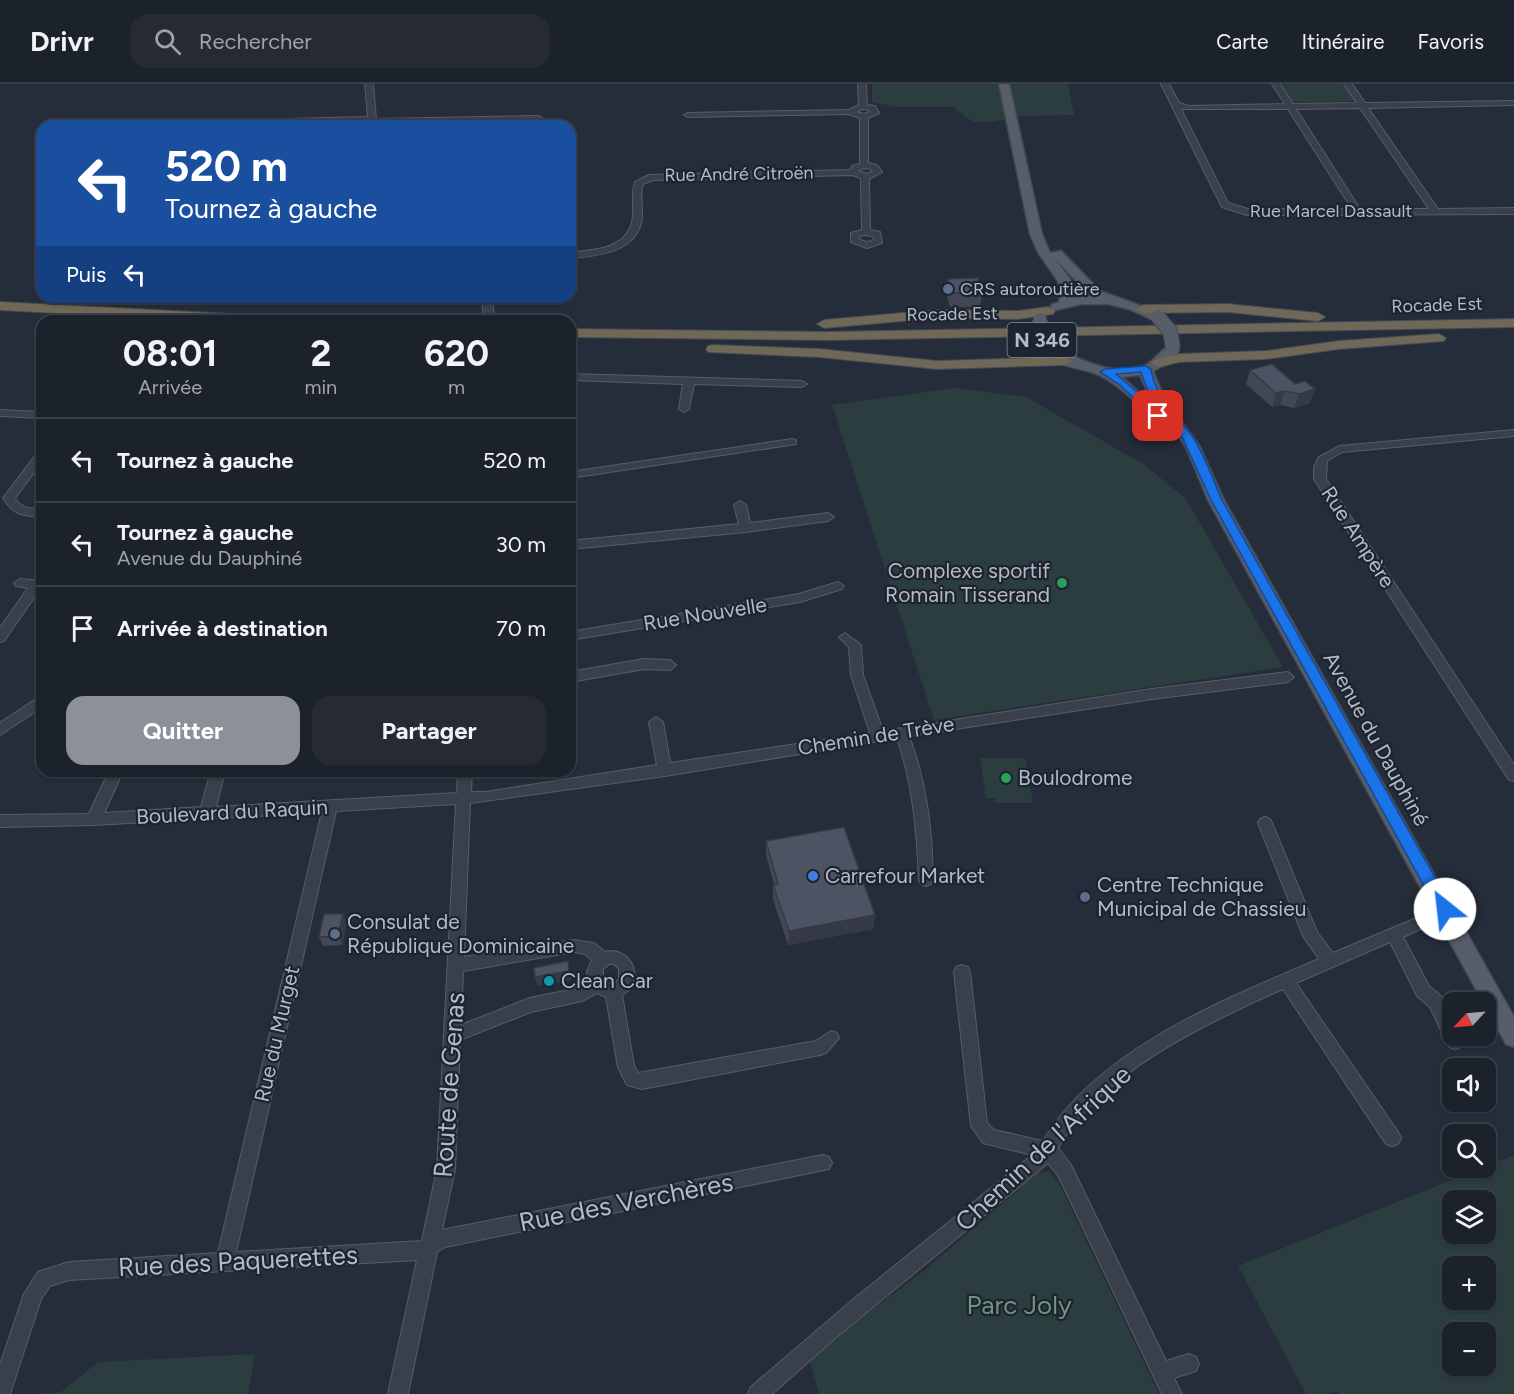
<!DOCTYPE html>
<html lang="fr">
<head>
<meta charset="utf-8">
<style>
  body { margin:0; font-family:Figtree,sans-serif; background:#252a34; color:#f1f3f6; height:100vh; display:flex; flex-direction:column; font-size:22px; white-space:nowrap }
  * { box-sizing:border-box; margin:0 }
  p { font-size:20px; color:#a0a4a9 }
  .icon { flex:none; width:33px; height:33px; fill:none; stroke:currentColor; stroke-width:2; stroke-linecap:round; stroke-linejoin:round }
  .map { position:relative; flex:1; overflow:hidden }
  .drawer { position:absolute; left:36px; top:231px; width:540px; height:462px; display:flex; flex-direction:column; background:#1c222c; border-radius:18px; box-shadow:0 2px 4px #0004,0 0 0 2px #3a3f48 }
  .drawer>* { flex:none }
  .banner { position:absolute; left:36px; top:36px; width:540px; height:183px; border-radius:18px; box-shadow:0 2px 4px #0004,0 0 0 2px #3a3f48; background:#1a4fa0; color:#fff; overflow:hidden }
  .needle { width:39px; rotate:244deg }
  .controls { position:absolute; left:1442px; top:908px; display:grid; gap:12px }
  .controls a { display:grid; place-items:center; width:54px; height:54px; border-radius:12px; background:#1c222c; box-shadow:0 2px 4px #0004,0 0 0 2px #3a3f48; font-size:30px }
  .pin { position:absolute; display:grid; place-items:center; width:51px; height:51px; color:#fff; margin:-26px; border-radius:12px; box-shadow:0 3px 9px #0006 }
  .me { position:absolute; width:66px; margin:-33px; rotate:331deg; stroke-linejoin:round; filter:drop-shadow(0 0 4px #0008) }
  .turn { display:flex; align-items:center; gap:21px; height:126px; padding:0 30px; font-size:27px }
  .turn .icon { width:78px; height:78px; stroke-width:2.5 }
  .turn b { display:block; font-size:42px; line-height:51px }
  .then { display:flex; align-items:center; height:57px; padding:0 30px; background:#0003; gap:12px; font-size:22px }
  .eta { display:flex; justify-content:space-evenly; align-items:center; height:102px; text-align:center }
  .eta b { font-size:36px; font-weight:700; line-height:42px }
  .button { display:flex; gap:12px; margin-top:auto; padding:12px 30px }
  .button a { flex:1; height:69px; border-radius:18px; background:#8c9099; color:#fff; font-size:24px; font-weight:700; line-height:69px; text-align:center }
  .button a+a { background:#252a34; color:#f1f3f6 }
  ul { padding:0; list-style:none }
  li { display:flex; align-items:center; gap:18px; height:84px; padding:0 30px; border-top:2px solid #3a3f48 }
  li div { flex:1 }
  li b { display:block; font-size:22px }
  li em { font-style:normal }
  header { display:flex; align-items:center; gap:36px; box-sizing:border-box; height:84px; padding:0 30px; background:#1c222c; border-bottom:2px solid #3a3f48 }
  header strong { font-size:28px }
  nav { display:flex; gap:33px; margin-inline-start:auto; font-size:21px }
  .search { width:420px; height:54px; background:#252a34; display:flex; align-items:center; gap:15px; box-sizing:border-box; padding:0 21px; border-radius:18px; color:#a0a4a9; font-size:22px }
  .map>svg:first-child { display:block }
  .green { fill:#2b3d3f; fill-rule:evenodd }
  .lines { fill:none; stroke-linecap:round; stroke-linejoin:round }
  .minor-casing { stroke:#575d68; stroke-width:2 }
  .major-casing { stroke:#424853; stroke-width:3 }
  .highway-casing { stroke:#444a55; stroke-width:2 }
  .minor { fill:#393f4b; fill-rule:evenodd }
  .major { fill:#575e6a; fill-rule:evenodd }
  .highway { fill:#706857; fill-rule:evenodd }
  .major-bridge-casing { stroke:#424853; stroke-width:16; stroke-linecap:butt }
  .major-bridge { stroke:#575e6a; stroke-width:14 }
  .wall { fill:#414755 }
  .shaded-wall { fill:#353a45 }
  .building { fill:#4c5363; stroke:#353a45; stroke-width:1.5 }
  .route { fill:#1a73e8; stroke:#114b97; stroke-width:1.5 }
  .service-dot { fill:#5c6f8a; stroke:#1e242f; stroke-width:2 }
  .leisure-dot { fill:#2e9e5b; stroke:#1e242f; stroke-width:2 }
  .shop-dot { fill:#3f7fe0; stroke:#1e242f; stroke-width:2 }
  .culture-dot { fill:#0f9aa8; stroke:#1e242f; stroke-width:2 }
  .labels { text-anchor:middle; stroke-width:4.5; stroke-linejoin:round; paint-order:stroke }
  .far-street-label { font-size:18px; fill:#b4bac6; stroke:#1e242f }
  .far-poi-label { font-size:18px; fill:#b4bac6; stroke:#1e242f; text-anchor:start }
  .shield { fill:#1e242f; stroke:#878d99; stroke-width:1.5 }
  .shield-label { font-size:20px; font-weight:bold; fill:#b4bac6 }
  .street-label { font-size:21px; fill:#b4bac6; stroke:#1e242f }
  .poi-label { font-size:21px; fill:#b4bac6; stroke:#1e242f; text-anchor:start }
  .near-street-label { font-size:26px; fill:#b4bac6; stroke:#1e242f }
  .near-park-label { font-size:26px; fill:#6e957a; stroke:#1e242f }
</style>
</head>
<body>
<header>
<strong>Drivr</strong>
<div class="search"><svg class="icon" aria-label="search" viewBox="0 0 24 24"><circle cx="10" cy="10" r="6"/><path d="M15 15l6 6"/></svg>Rechercher</div>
<nav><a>Carte</a><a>Itinéraire</a><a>Favoris</a></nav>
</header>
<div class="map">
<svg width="1514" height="1310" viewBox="0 0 1514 1310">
  <rect width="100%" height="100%" fill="#252d3a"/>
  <!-- green -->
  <path class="green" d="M872 0H1068L1074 31 1021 32 992 38H973L953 23H896L872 18Z
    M1281 0H1345L1357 17 1292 18Z
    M954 304 1026 313 1145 381 1186 415 1283 583 934 636 832 321Z
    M980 674H1025L1033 719H996L995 714H986Z
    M1514 1071V1310H1339L1337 1307 1327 1310H1306L1238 1182ZM1452 1116H1485V1149H1452ZM1452 1182H1485V1215H1452ZM1452 1248H1485V1281H1452Z
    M1049 1087 1059 1099 1159 1310H819L809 1274 926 1185 1038 1089Z
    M255 1270 248 1310H40L61 1308 98 1278Z"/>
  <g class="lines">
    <defs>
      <path id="minor" d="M365 0H373L376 35 538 32 542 34 538 36 378 39 379 42H371L369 37 288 39 284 37 288 35 368 33Z
        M858 0H866L867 21 875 22 879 29 868 34V79L877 81 882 88 869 95 870 146 880 148 882 159 867 164 851 158V149L862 146 861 94 852 91 653 96 643 100C639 110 643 122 642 133 639 168 598 172 570 174V168C596 167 631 164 633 131 634 120 631 109 635 98L649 91 850 86 852 82 860 80V34L849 30 688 33 684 31 688 29 849 26 859 21ZM862 25 869 26 870 28 864 30 856 28ZM864 84 871 85 873 87 867 90 858 87ZM864 151 873 152 874 156 867 158 860 156 859 152Z
        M1161 0H1169L1179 19 1189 22 1285 20 1272 0H1280L1293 20 1357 19 1344 0H1352L1365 19 1514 17V21L1368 24 1438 125 1514 124V130L1247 131 1222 123ZM1360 24 1429 125H1360L1296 25ZM1181 25H1288L1352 125H1248L1228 119Z
        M482 213H492L494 237H484Z
        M570 290 802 297 807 300 802 303 694 300 689 325 684 328 679 325 683 300 570 296Z
        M0 326 42 328V334L0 332Z
        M1514 346V352L1342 368 1327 377 1326 395 1514 681V697L1509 696 1314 395V383L1319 373 1340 362Z
        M792 355 796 356V360L570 394V388Z
        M42 367V378L15 414C21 425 30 425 42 425V433C24 432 13 431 3 414L38 368Z
        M740 417 746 421 750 439 828 429 834 433 828 437 746 448 570 465V457L739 440 734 421Z
        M20 495 41 497 42 502 4 557 0 558V544L28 504 16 502 14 499Z
        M838 498 844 502 842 505 800 518 570 556V548L799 510Z
        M845 549 861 561 863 591 883 647 1152 605 1288 588 1294 593 1288 598 1152 615 909 652C927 699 932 747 933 796L931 800 926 802 921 800 919 796C917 748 913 700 897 654L665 692 470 719 464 873 574 856 594 859 605 868C631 861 647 898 622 911L634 982 638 989 816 957 831 947 837 949 839 954 826 969 820 971 642 1005 627 1001 618 983 606 913 597 909 582 917 531 928 460 956 455 1085 442 1146 823 1071 829 1073 832 1079 829 1085 445 1163 437 1168 408 1310H388L417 1176 69 1196 50 1202 41 1215 10 1310H0V1281L24 1210 38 1188 69 1178 218 1169 322 728 94 741 0 743V731L89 730 109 687H123L104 729 201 723 211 687H225L216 723 457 709 458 687H472L471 708H486L657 681 649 638 656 633 663 638 670 679 870 649 851 591 849 563 839 553ZM456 720 437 1085 422 1157 236 1168 336 727ZM574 868 585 870 592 876 587 888 589 898 579 904 530 914 461 941 463 887ZM609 880H614L619 885V895L615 899 608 900 603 895V885Z
        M644 575 670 576 676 581 670 586 644 585 570 598V588Z
        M42 611V623L0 651V639Z
        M1265 733 1270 735 1272 739 1317 848 1333 869 1419 833 1424 831 1429 833 1432 837 1429 841 1403 853 1429 902 1442 913 1452 935V951H1460L1463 958 1461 963 1455 965 1449 963 1430 923 1417 912 1390 858 1296 899 1398 1048 1401 1054 1398 1060 1392 1062 1386 1060 1283 905C1206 939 1100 989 1058 1064L1071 1081 1166 1277 1189 1270 1196 1273 1199 1280 1196 1287 1174 1294 1182 1310H1162L1059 1093 1048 1079 833 1256 772 1310H748L751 1303 855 1214 1032 1071 983 1059 971 1042 954 888 956 883 962 881 968 883 970 888 987 1039 994 1046 1043 1057C1098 965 1225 915 1319 875L1303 852 1258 739 1260 735Z"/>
      <path id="major" d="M999 0H1009L1042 150 1050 169 1061 167 1100 207 1163 230V236H1153L1129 225 1108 220H1082L1051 227V221L1059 218 1061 211 1058 197 1039 170 1030 150ZM1055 175 1091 212 1073 214 1071 197Z
        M1173 260 1178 261V267L1167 280 1153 287 1164 313 1200 363 1224 416 1514 933V963L1506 960 1208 416 1186 363 1167 336 1156 338C1139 322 1123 304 1103 293 1085 283 1058 285 1043 268L1050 264C1081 272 1109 295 1144 282 1155 277 1162 263 1173 260ZM1140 291 1146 305 1158 325 1122 293Z"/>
      <path id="highway" d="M0 218 288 233 295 237H207L0 226Z
        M1228 220 1318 229 1325 233 1318 237 1228 228 1143 229 1136 225 1143 221Z
        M1048 223 1055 227 1053 230 1018 235 936 234 824 244 817 240 824 236 936 226 1018 227Z
        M1514 235V243L828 256 570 253V245L828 248Z
        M1439 250 1446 254 1444 257 1339 265 1266 275 1179 278 1159 283 1152 279 1154 276 1179 270 1266 267 1339 257Z
        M713 261 819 265 937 277 1065 273 1072 277 1065 281 937 285 819 273 708 268 706 265 708 262Z"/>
    </defs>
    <!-- minor casing -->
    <use href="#minor" class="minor-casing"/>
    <!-- major casing -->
    <use href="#major" class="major-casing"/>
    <!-- highway casing -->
    <use href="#highway" class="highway-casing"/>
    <!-- minor -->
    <use href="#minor" class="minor"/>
    <!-- major -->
    <use href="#major" class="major"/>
    <!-- highway -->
    <use href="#highway" class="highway"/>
    <defs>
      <path id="major-bridge" d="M1158 233 1170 247 1173 264
        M1040 236V253L1050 268"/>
    </defs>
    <!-- major-bridge casing -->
    <use href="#major-bridge" class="major-bridge-casing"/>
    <!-- major-bridge -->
    <use href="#major-bridge" class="major-bridge"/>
  </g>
  <!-- wall -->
  <path class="wall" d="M948 195 982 209 980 223H950L946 208Z
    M1272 280 1310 319 1294 324 1280 321 1272 323 1246 300 1250 286Z
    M766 757 875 831 873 845 788 861 773 815V801H774L766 771Z
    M347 839 342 861 323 862 319 853Z"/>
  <!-- shaded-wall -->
  <path class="shaded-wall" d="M1315 305 1310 319 1294 324 1299 310Z
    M1285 307 1280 321 1272 323 1276 309Z
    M343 830 347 839 342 861 338 852Z
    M875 831 873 845 788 861 789 847Z
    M568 877 571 896 537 902 535 893Z"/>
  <!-- building -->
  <path class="building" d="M978 194 982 209H952L948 195Z
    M1272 280 1295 300 1305 297 1315 305 1299 310 1285 307 1276 309 1250 286Z
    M844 743 875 831 789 847 773 801 778 800 766 757Z
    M324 830H343L338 852 319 853Z
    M568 877 569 887 535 893 534 884Z"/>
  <!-- route -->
  <path class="route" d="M1146 282 1151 285C1155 313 1177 330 1192 352 1205 371 1213 396 1222 416L1450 820 1452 825 1450 829H1439L1211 416 1183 355 1150 313 1141 288 1116 290 1162 329V334H1154L1120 301 1100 288 1105 285Z"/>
  <!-- markers -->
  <g class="service-dot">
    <circle cx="948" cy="205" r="6"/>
    <circle cx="1085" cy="813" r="6"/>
    <circle cx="335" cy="850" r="6"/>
  </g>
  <g class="leisure-dot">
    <circle cx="1062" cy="499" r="6"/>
    <circle cx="1006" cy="694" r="6"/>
  </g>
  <circle class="shop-dot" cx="813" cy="792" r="6"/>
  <circle class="culture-dot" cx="549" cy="897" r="6"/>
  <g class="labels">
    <!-- far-street labels -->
    <g class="far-street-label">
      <text transform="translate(739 90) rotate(-1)" y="6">Rue André Citroën</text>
      <text x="1331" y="133">Rue Marcel Dassault</text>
      <text transform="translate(1437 221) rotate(-2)" y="6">Rocade Est</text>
      <text transform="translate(952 230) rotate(-1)" y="6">Rocade Est</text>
    </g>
    <!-- far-poi labels -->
    <g class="far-poi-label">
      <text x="960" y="211">CRS autoroutière</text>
    </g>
    <!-- shield labels -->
    <rect class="shield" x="1007.5" y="239" width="69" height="34" rx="4.5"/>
    <g class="shield-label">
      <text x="1042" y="263">N 346</text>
    </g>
    <!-- street labels -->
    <g class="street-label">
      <text transform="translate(1358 453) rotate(57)" y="7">Rue Ampère</text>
      <text transform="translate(705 530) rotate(-9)" y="7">Rue Nouvelle</text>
      <text transform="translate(876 652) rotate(-9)" y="7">Chemin de Trève</text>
      <text transform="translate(1376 655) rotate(61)" y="7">Avenue du Dauphiné</text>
      <text transform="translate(232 728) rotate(-3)" y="7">Boulevard du Raquin</text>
      <text transform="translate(277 950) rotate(-77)" y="7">Rue du Murget</text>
    </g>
    <!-- poi labels -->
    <g class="poi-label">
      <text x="1050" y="494" text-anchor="end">Complexe sportif<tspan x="1050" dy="24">Romain Tisserand</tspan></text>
      <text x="1018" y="701">Boulodrome</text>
      <text x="825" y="799">Carrefour Market</text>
      <text x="1097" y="808">Centre Technique<tspan x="1097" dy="24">Municipal de Chassieu</tspan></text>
      <text x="347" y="845">Consulat de<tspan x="347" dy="24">République Dominicaine</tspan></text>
      <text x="561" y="904">Clean Car</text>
    </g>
    <!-- near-street labels -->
    <g class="near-street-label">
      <text transform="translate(449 1001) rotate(-86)" y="9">Route de Genas</text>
      <text transform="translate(1043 1064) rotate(-43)" y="9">Chemin de l'Afrique</text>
      <text transform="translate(626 1118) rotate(-11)" y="9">Rue des Verchères</text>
      <text transform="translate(238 1177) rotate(-3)" y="9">Rue des Paquerettes</text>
    </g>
    <!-- near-park labels -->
    <g class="near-park-label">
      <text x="1019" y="1230">Parc Joly</text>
    </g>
  </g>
</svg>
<div class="controls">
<a><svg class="needle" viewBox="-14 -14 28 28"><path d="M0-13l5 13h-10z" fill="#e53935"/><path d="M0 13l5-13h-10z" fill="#a0a4a9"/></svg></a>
<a><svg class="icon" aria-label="sound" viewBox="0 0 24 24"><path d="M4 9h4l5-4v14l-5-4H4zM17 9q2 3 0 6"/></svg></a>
<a><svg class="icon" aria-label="search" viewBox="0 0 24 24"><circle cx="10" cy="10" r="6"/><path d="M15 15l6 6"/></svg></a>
<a><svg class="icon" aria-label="layers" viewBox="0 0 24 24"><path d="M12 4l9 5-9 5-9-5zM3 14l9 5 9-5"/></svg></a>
<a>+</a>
<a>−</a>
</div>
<div class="pin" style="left:1158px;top:332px;background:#d93025"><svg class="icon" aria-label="arrive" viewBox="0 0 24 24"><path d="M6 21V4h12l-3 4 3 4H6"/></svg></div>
<svg class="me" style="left:1445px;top:825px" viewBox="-20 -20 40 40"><circle r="19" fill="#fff"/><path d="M0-13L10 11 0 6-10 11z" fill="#1a73e8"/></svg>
<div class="banner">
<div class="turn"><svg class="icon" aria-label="left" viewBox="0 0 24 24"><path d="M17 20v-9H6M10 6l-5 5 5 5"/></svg><div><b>520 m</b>Tournez à gauche</div></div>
<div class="then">Puis<svg class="icon" aria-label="left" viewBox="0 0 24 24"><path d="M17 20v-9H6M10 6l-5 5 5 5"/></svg></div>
</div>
<section class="drawer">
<div class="eta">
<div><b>08:01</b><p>Arrivée</p></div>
<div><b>2</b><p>min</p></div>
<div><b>620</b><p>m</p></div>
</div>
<ul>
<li><svg class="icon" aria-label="left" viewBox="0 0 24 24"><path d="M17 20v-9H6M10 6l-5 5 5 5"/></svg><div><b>Tournez à gauche</b></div><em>520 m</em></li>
<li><svg class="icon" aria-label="left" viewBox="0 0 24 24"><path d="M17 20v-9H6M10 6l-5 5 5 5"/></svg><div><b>Tournez à gauche</b><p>Avenue du Dauphiné</p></div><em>30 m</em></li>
<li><svg class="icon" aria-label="arrive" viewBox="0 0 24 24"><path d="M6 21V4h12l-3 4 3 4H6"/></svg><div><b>Arrivée à destination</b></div><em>70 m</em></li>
</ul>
<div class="button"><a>Quitter</a><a>Partager</a></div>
</section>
</div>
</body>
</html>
